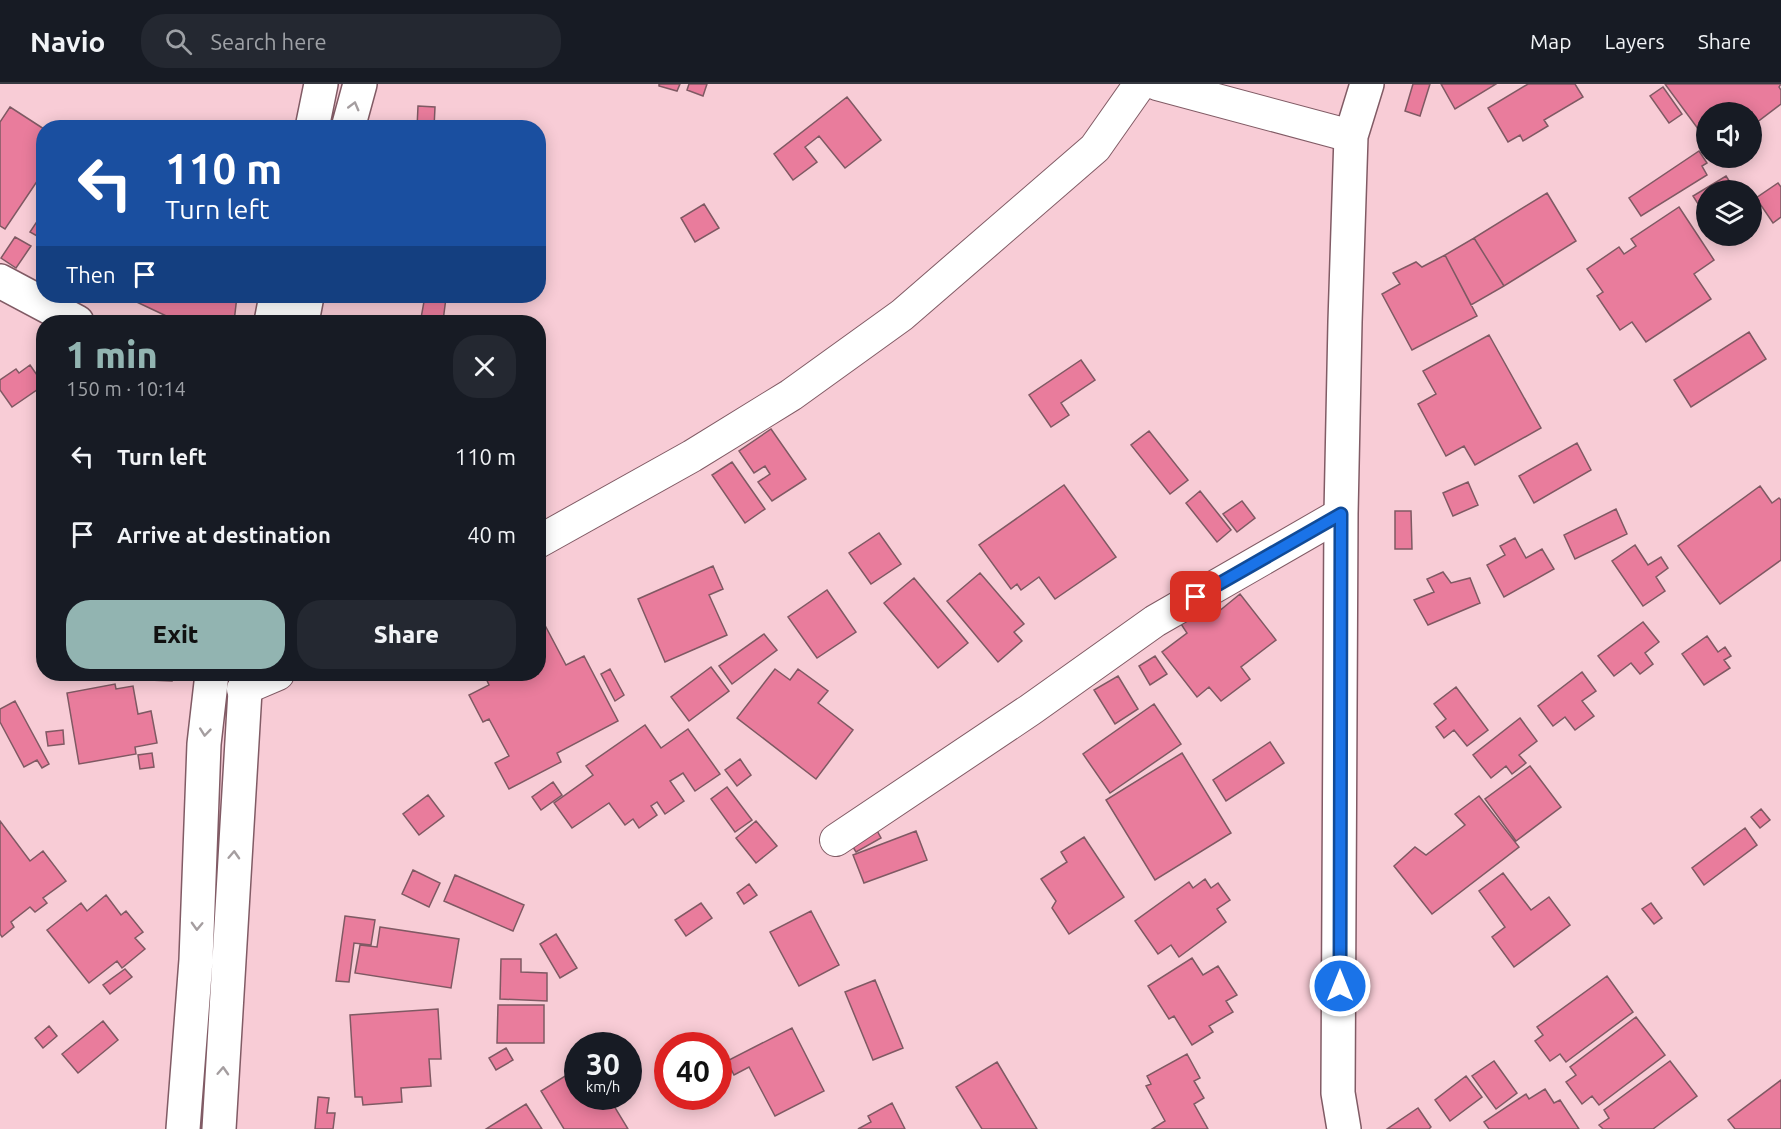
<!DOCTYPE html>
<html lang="en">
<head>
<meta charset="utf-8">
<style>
  body { margin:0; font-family:Ubuntu,sans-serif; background:#242831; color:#f1f3f6; height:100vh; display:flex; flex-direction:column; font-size:22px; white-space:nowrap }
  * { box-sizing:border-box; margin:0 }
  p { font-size:20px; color:#9ea1a6 }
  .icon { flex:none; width:33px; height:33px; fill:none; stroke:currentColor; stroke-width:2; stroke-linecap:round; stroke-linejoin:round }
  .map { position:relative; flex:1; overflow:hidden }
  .drawer { position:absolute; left:36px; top:231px; width:510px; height:366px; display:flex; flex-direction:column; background:#171b24; border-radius:24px; box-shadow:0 3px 15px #0003 }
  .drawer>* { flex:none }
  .guide { position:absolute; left:36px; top:36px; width:510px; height:183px; border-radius:24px; box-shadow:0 3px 15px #0003; background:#1a4fa0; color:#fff; overflow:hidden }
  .fabs { position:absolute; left:1696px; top:18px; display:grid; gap:12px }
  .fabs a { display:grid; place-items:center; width:66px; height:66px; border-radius:50%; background:#171b24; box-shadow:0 3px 15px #0003; font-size:30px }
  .speed { position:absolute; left:564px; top:948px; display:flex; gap:12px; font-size:30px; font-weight:700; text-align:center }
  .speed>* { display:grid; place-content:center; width:78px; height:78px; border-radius:50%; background:#171b24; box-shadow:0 3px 15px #0003; line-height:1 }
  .speed small { font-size:15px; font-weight:400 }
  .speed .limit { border:9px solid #d22; background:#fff; color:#111 }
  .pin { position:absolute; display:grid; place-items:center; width:51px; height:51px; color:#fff; margin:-26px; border-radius:12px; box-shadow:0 3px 9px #0006 }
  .me { position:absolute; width:66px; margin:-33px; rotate:0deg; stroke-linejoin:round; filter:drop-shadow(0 0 4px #0008) }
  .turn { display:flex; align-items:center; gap:21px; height:126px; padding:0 30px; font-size:27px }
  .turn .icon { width:78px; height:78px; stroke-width:2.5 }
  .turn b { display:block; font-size:42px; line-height:51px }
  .then { display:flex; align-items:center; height:57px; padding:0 30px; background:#0003; gap:12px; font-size:22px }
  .round { display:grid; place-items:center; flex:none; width:63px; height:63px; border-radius:24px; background:#242831 }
  .head { display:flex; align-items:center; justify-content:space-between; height:102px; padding:0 30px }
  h1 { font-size:36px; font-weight:800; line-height:45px; color:#92b4b1 }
  .action { display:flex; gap:12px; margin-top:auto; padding:12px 30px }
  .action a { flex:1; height:69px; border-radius:24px; background:#92b4b1; color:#111; font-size:24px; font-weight:800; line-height:69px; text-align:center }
  .action a+a { background:#242831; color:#f1f3f6 }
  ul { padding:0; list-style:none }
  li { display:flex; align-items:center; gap:18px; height:78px; padding:0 30px }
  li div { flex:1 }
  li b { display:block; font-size:22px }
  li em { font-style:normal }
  header { display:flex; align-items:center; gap:36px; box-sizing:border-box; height:84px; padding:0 30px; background:#171b24; border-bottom:2px solid #363941 }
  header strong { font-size:28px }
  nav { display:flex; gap:33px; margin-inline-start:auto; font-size:21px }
  .search { width:420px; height:54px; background:#242831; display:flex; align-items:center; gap:15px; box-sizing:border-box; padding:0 21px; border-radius:24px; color:#9ea1a6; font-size:22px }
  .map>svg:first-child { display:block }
  .building { fill:#e97c9c; stroke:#7f5963; stroke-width:1.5 }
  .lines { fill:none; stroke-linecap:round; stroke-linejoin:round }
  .street-casing { stroke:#815b65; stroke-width:34 }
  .secondary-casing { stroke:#815b65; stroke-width:36 }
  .street { stroke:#fff; stroke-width:32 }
  .secondary { stroke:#fff; stroke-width:33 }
  .oneway { stroke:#a59ea0 }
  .route-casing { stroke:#114b97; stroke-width:15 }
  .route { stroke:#1a73e8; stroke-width:10 }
</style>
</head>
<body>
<header>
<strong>Navio</strong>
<div class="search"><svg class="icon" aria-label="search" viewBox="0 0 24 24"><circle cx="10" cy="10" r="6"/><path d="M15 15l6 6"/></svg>Search here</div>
<nav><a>Map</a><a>Layers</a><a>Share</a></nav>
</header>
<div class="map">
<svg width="1781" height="1045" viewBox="0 0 1781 1045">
  <rect width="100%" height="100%" fill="#f8ccd6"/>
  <!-- building -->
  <path class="building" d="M659 0H680L677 7 659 2Z
    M689 0H707L703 12 687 6Z
    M1413 0H1430L1420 32 1405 27Z
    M1441 0H1496L1455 25Z
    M1528 0H1575L1583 13 1544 36 1548 42 1523 57 1520 51 1508 58 1488 24Z
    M1665 0H1781L1779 3 1781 6V20L1752 42V28H1707V57Z
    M1663 3 1682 30 1669 39 1650 12Z
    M847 13 881 56 845 84 819 52 805 63 817 78 793 96 774 70Z
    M418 22 435 23 434 44H417Z
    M10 23 44 45V87L5 145 0 142V38Z
    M1699 67 1707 79 1702 82 1707 91 1641 132 1629 114Z
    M1726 92 1735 106H1707V134L1693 112Z
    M1778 99 1781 103V133L1773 139 1756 114Z
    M1547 109 1576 157 1504 202 1474 154Z
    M704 120 719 144 695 158 681 134Z
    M1679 123 1714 176 1694 190 1711 215 1646 258 1632 238 1620 246 1597 212 1603 208 1587 185 1619 163 1624 170 1636 162 1631 155Z
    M44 127V156L30 148Z
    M15 153 31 162 16 184 1 174Z
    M1474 154 1504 202 1471 221 1445 171Z
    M1445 171 1477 232 1412 266 1382 210 1400 200 1393 189 1416 178 1422 183Z
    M124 212 207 213 237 212 234 238H179Z
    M425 212 446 214 443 237 421 234Z
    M1749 248 1766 275 1691 323 1674 296Z
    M1489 251 1541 344 1475 381 1464 362 1446 372 1418 320 1436 310 1423 287Z
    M1081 276 1095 296 1061 319 1069 331 1051 343 1029 311Z
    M30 281 44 301 12 323 0 306V296L16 285 19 289Z
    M771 345 806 395 772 417 758 398 770 390 765 382 754 389 739 367Z
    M1149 347 1188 396 1170 410 1131 361Z
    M1577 359 1591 386 1534 419 1519 392Z
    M732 378 765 425 745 439 712 391Z
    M1468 398 1478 421 1453 432 1443 409Z
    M1064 401 1116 473 1055 515 1039 493 1021 506 1017 500 1011 505 979 461Z
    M1760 402 1772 419 1779 414 1781 416V476L1720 520 1678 462Z
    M1200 407 1231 446 1217 458 1186 419Z
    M1242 417 1255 434 1237 448 1223 430Z
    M1616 425 1627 450 1575 475 1564 451Z
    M1395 427H1411L1412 465H1395Z
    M879 449 901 480 871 500 849 469Z
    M1515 454 1526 474 1542 465 1554 485 1504 513 1487 481 1505 471 1500 462Z
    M1635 461 1648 481 1661 473 1668 484 1656 493 1665 507 1643 522 1612 477Z
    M713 482 723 505 709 511 727 551 665 578 638 515Z
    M1443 488 1451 499 1470 494 1480 519 1428 541 1414 516 1434 508 1427 495Z
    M980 489 1024 540 1014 548 1022 557 998 578 947 517Z
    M914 494 968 559 938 584 884 519Z
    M827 506 856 548 817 574 788 533Z
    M1240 510 1276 556 1241 583 1250 595 1221 617 1209 603 1197 613 1162 568 1187 549 1181 540 1210 518 1218 528Z
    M538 528 566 581 584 572 618 637 557 669 561 678 509 705 495 679 509 672 489 635 483 638 469 611 489 601 484 590H538Z
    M1643 538 1659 558 1645 569 1653 580 1640 590 1631 579 1614 592 1598 572Z
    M764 550 777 566 732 600 719 582Z
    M1707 552 1718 568 1725 563 1731 572 1724 576 1730 584 1704 601 1682 570Z
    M1155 572 1167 590 1150 601 1139 582Z
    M711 583 729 607 689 637 671 613Z
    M610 585 624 611 615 617 601 590Z
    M775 585 790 596 798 585 828 607 818 619 853 646 816 695 737 634Z
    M1582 588 1596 607 1582 617 1594 632 1575 646 1565 633 1553 642 1538 622Z
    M149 590H172V597L149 596Z
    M1118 592 1138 625 1115 640 1094 606Z
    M115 600 116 605 133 602 138 630 151 627 157 659 135 663 136 670 79 680 67 609Z
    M1456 603 1488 646 1467 662 1454 646 1444 654 1436 643 1446 635 1434 620Z
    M15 617 49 680 42 684 37 676 24 683 0 638V625Z
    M1154 620 1181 660 1110 709 1083 670Z
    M1520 634 1537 657 1519 671 1526 679 1512 690 1506 682 1491 694 1473 671Z
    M645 641 661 664 688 645 720 690 695 707 683 689 670 697 684 717 665 730 657 718 651 722 657 731 639 744 633 735 625 741 609 719 572 744 554 719 593 691 586 682Z
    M63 646 64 660 48 662 46 648Z
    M1270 658 1284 679 1226 717 1213 696Z
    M152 669 154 683 140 685 138 671Z
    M1182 669 1231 749 1155 796 1106 716Z
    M740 675 751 691 737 702 725 686Z
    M1530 682 1561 723 1516 757 1485 715Z
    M553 698 562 711 541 726 532 713Z
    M727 703 752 736 735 748 711 715Z
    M428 711 444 732 419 751 403 730Z
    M1479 712 1519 763 1432 830 1394 782 1415 763 1426 771 1465 741 1455 730Z
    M1761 725 1770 736 1760 744 1751 733Z
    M0 737 30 777 43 767 66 797 43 814 47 819 35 828 30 823 11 838 14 843 2 853 0 850Z
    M756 737 777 762 756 779 736 754Z
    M874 741 881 754 856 768 848 755Z
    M1745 744 1757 761 1704 801 1692 784Z
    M916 747 927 776 864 799 853 771Z
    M1084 753 1124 813 1069 850 1052 824 1056 817 1041 795 1067 778 1061 768Z
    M413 786 440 799 429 823 402 810Z
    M1503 789 1531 826 1549 813 1570 841 1514 883 1492 853 1505 843 1479 807Z
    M455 791 524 821 513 847 444 817Z
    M1205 795 1211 804 1218 799 1230 816 1217 825 1226 838 1179 873 1171 861 1158 870 1135 837 1189 798 1193 804Z
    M749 800 757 811 744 820 737 809Z
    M106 811 121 831 126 827 143 848 135 854 145 865 122 884 117 877 89 899 47 846 81 819 87 827Z
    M701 819 712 834 686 852 675 836Z
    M1651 819 1662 834 1654 840 1642 825Z
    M811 827 839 881 799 902 770 848Z
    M345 832 375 836 371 861 354 859 349 898 336 897Z
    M380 843 459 855 451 904 355 889 360 861 377 863Z
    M556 850 577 884 560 894 540 860Z
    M1192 874 1203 891 1218 882 1237 911 1226 917 1233 928 1209 942 1213 948 1192 961 1174 932 1169 935 1148 902Z
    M501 875H521V888L547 889V917L500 915Z
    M125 885 132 893 110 910 103 901Z
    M1607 892 1633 928 1566 978 1560 970 1550 977 1535 957 1543 951 1537 943Z
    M875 896 903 964 873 976 845 908Z
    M498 921H544V959H497Z
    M438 925 441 975H429L431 1002 401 1004 402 1018 363 1021 362 1013H355L350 931Z
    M1636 933 1665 971 1599 1021 1592 1012 1582 1020 1566 998 1576 991 1570 983Z
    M103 937 118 956 78 989 62 970Z
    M49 942 57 952 43 964 35 954Z
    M792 944 824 1007 775 1032 749 983 734 991 727 977Z
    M506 964 513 976 496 986 489 974Z
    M1187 970 1200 994 1194 997 1204 1014 1194 1020 1208 1045H1152L1165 1037 1146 1002 1151 1000 1147 992Z
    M1494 977 1517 1009 1496 1025 1472 992Z
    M1670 977 1697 1012 1653 1045H1603L1599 1041 1609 1034 1604 1026Z
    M997 978 1037 1045H982L956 1003Z
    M578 984V1012H608L628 1045H564L541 1007Z
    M1466 992 1482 1013 1450 1037 1435 1016Z
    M1781 996V1045H1735L1728 1036Z
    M1545 1005 1554 1019 1560 1016 1579 1045H1489L1484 1038 1526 1010 1529 1015Z
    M318 1013 329 1014 327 1029H335L333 1045H315Z
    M892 1019 905 1045H858L871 1038 868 1032Z
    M526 1020 542 1045H486Z
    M1418 1024 1431 1043 1429 1045H1387Z"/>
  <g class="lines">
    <defs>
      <path id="street" d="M1157 0 1351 52
        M538 458 692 372 791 311 902 231 1095 64 1140 0
        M243 605 278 590
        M836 756 1030 626 1155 537 1341 430"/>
      <path id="secondary" d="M312 44 321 0
        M348 44 360 0
        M0 197 77 238
        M271 238 276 212
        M302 238 307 212
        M183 1045 196 876 204 660 212 590
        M219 1045 246 590
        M1344 1045 1338 1009 1341 430 1345 238 1351 52 1367 0"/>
    </defs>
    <!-- street casing -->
    <use href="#street" class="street-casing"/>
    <!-- secondary casing -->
    <use href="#secondary" class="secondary-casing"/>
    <!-- street -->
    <use href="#street" class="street"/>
    <!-- secondary -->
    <use href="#secondary" class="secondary"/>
  </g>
  <!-- one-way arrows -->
  <defs><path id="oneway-chevron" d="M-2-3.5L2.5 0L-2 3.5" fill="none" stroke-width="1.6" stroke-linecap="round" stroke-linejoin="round" transform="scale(1.5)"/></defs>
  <g class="oneway">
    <use href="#oneway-chevron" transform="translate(354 22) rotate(-75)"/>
    <use href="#oneway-chevron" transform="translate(205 648) rotate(96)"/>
    <use href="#oneway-chevron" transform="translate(234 771) rotate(-87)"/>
    <use href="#oneway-chevron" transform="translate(197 842) rotate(92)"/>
    <use href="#oneway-chevron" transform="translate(223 987) rotate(-87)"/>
  </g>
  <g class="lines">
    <defs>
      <path id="route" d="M1196 513 1341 430 1340 902"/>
    </defs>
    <!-- route casing -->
    <use href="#route" class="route-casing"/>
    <!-- route -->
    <use href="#route" class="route"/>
  </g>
</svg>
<div class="fabs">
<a><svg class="icon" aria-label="sound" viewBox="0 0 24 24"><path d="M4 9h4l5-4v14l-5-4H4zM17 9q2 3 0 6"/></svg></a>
<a><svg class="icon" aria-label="layers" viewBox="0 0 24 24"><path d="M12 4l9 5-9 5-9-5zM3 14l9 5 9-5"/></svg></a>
</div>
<div class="speed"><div>30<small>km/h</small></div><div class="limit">40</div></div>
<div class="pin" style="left:1196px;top:513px;background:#d93025"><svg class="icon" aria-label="arrive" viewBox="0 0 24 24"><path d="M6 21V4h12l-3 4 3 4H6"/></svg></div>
<svg class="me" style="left:1340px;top:902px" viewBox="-20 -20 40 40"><circle r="17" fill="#1a73e8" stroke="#fff" stroke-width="3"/><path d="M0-11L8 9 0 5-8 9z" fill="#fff"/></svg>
<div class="guide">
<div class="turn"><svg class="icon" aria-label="left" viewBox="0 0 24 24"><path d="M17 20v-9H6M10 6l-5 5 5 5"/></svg><div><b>110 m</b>Turn left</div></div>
<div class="then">Then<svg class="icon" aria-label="arrive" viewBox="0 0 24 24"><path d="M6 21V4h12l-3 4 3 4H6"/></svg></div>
</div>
<section class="drawer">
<div class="head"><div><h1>1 min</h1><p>150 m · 10:14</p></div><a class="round"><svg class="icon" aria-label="close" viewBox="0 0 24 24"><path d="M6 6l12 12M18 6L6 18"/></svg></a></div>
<ul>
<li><svg class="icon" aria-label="left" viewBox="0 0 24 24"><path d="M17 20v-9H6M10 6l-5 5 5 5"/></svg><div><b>Turn left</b></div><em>110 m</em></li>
<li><svg class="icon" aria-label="arrive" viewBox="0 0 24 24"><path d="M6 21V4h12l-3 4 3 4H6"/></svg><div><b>Arrive at destination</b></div><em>40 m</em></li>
</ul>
<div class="action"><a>Exit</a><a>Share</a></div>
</section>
</div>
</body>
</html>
